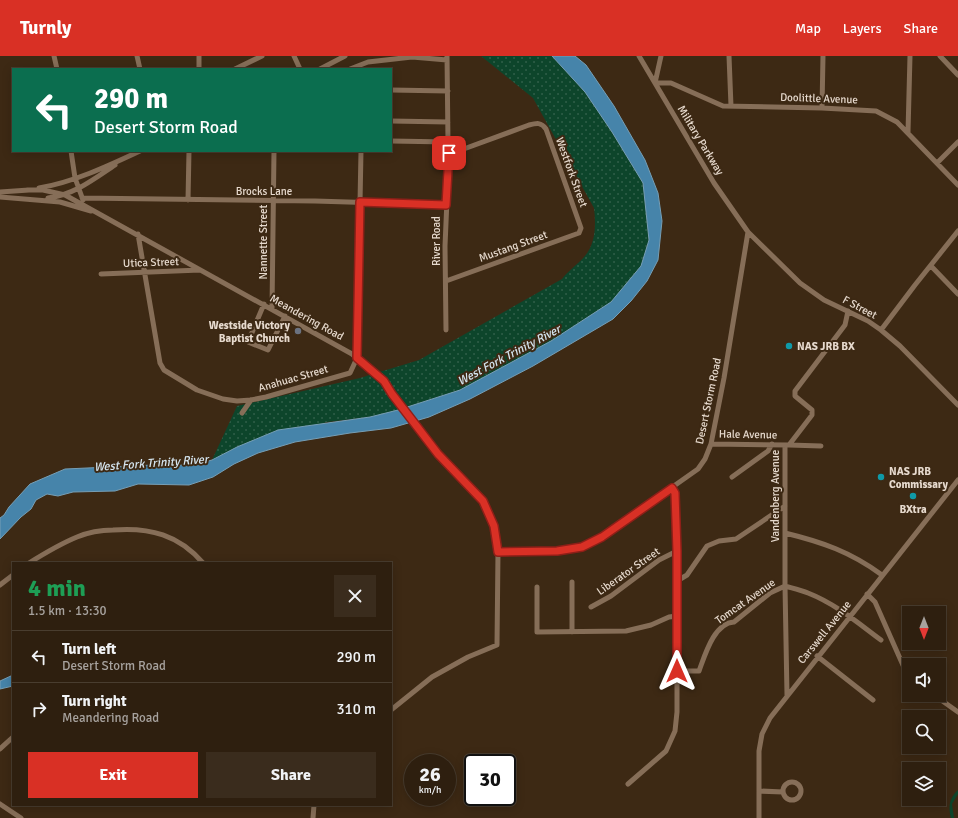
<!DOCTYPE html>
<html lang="en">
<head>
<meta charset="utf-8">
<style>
  body { margin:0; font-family:Signika,sans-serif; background:#3a2c1d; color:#f1f3f6; height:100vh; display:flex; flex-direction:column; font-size:15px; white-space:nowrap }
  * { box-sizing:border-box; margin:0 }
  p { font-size:13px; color:#a7a29e }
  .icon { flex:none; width:22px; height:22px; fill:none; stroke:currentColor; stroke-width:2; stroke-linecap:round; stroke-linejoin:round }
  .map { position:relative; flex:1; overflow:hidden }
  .details { position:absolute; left:12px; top:506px; width:380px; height:244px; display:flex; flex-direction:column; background:#2e1f0f; border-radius:0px; box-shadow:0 2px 10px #0003,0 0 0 1px #493d2f }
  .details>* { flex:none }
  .top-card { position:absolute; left:12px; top:12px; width:380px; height:84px; border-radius:0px; box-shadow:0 2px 10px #0003,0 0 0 1px #493d2f; background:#0b6e4f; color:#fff; overflow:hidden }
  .needle { width:26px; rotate:180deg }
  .buttons { position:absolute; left:902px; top:550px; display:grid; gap:8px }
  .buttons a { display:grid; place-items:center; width:44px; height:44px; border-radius:0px; background:#2e1f0f; box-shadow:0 2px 10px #0003,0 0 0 1px #493d2f; font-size:20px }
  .speed { position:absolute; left:404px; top:698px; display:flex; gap:8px; font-size:20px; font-weight:700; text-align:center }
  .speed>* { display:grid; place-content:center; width:52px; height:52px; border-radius:50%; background:#2e1f0f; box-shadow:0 2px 10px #0003,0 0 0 1px #493d2f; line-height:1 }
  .speed small { font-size:10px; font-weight:400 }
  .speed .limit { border:2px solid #111; border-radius:6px; background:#fff; color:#111 }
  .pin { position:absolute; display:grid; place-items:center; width:34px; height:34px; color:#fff; margin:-17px; border-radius:8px; box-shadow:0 2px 6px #0006 }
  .me { position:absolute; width:44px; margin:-22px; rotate:0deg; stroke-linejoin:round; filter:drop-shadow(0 0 3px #0008) }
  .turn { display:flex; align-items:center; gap:14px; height:84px; padding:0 16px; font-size:18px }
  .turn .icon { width:52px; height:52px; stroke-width:2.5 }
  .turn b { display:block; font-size:28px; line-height:34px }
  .round { display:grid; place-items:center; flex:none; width:42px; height:42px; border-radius:0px; background:#3a2c1d }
  .summary { display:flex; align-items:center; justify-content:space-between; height:68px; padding:0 16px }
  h1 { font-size:24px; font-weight:700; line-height:30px; color:#1e9e55 }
  .action { display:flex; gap:8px; margin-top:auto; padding:8px 16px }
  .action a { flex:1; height:46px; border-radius:0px; background:#d93025; color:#fff; font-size:16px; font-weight:700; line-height:46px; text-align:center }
  .action a+a { background:#3a2c1d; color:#f1f3f6 }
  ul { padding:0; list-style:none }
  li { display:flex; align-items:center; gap:12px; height:52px; padding:0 16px; border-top:1px solid #493d2f }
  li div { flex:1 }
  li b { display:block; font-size:15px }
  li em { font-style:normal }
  header { display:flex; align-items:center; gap:24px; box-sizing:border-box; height:56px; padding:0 20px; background:#d93025; color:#fff }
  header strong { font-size:19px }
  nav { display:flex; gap:22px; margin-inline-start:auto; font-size:14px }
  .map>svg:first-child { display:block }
  .grass { fill:url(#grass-dots) }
  .pitch { fill:#0d452b }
  .water { fill:#4684aa; stroke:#769eb5 }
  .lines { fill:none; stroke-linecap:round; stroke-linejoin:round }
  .minor { stroke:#866e58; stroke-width:5 }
  .route-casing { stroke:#8d1f18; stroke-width:10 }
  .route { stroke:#d93025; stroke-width:7 }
  .worship-dot { fill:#6b7280; stroke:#3d2914; stroke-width:1.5 }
  .culture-dot { fill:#0f9aa8; stroke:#3d2914; stroke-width:1.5 }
  .labels { text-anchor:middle; stroke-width:4; stroke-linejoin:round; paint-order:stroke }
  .street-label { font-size:11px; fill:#e7dace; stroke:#3d2914 }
  .poi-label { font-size:11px; font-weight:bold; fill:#e7dace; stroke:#3d2914; text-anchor:start }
  .water-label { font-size:12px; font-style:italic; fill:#d6e6f1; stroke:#3d2914 }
</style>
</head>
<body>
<header>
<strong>Turnly</strong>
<nav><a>Map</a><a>Layers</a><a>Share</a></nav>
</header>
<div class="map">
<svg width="958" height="762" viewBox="0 0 958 762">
  <defs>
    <pattern id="grass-dots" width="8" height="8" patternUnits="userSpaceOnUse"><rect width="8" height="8" fill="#0d452b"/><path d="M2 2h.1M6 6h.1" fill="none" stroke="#305f49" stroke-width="1.8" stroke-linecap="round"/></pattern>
  </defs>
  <rect width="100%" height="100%" fill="#3d2914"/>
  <!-- grass -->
  <path class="grass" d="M481 0H552L585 36 612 76 643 127 649 184 641 210 611 246 551 285 460 334 398 354 370 361 327 366 212 404 237 350 360 322 419 304 562 223C568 215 577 209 584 201 596 188 596 168 594 152L533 42Z"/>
  <!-- pitch -->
  <path class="pitch" d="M958 734V738L952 748 954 762H951C948 751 949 742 958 734Z"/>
  <!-- water -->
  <path class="water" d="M552 0H575L586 9 614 50 645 104 658 137 662 165 658 204 647 225 631 245 613 263 533 310 470 343 429 361 391 372 350 377 295 386 258 397 234 408 213 421 189 429 138 428 115 435 73 436 58 440 47 438 36 444 31 453 21 461 0 483V462L4 459 9 451 30 428 65 413 153 409H192L212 404 237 391 278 374 370 361 398 354 460 334 551 285 611 246 641 210 649 184 643 127 612 76 585 36Z
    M13 619V630L0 633V625Z"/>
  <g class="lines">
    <!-- minor -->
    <path class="minor" d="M54 0 57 13
      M137 0 140 13
      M294 0 300 13
      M639 0 714 127 748 176 800 227 824 244 868 265 881 274 900 290 958 349
      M661 0 655 27H671L723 50 822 52 876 55 897 66 958 129
      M729 0 731 50
      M940 0 958 19
      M199 13V0
      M235 13 262 0
      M320 13 345 0
      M350 13 368 6 412 1 447 4
      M391 34 448 35
      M822 52 823 0
      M391 65 448 66
      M908 76 910 0
      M391 85 448 86
      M71 95 75 122 83 144
      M937 107 958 86
      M39 132C74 126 108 110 140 95
      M27 134H43L65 139 352 298 383 325 392 338 438 398 483 445 494 470 498 496 497 589 468 601 432 621 391 654
      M0 136 29 134
      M0 141 60 146 91 155
      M48 142C74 139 94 123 115 109
      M82 142 315 145 446 149
      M188 144 189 95
      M138 178 160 307 164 314 197 334 223 343 237 345 251 344 266 341 350 317 357 302 361 95
      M931 210 958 238
      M101 218 200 214
      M446 225 579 177 581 172 546 73C541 66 537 67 529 69L461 94 449 97
      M264 248 248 286 268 294 285 260
      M272 253 274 95
      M446 274 445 190 449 97 448 86 447 0
      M881 274 915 229 958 175
      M242 357 251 344
      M711 388 789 389 812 359V354L795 340V335L845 269 848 255
      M785 389V530L787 639
      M789 389 821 390
      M732 421 768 395 772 388
      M785 477C822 486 851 496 882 519
      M498 496C529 495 563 498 593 487L698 413 705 403 711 388 724 322 748 176
      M29 507C45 497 60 488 77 481 89 476 101 474 113 474 150 471 179 479 203 507
      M677 525 687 519 707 490 719 485 736 483 785 450
      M0 529 13 519
      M537 531V576L626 575 651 569 669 561 677 560
      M867 538 875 546 906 616 909 619
      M591 551 611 540 659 504 677 495
      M572 576V526
      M817 600 873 644
      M677 615H699C705 599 714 567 734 566L770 537 785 530C792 532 801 534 808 537 836 548 858 567 881 584
      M934 639 958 656
      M0 693 13 681
      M783 735a9 9 0 1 1 18 0a9 9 0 1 1-18 0Z
      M628 728 666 695 675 675 677 656V495L675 437 672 432
      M759 735 783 736
      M0 748 21 762
      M313 762 314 749
      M759 762V695L762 678 770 662 958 424"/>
  </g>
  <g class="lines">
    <defs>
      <path id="route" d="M449 97 446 149 360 146 357 302 384 325 392 338 438 398 483 445 494 470 498 496 557 495 582 491 602 481 672 432 675 437 677 495V615"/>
    </defs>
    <!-- route casing -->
    <use href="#route" class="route-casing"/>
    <!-- route -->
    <use href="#route" class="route"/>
  </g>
  <!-- markers -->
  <circle class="worship-dot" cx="298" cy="275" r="4"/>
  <g class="culture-dot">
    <circle cx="789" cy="290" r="4"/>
    <circle cx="881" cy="421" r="4"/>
    <circle cx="913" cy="440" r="4"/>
  </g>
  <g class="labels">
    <!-- street labels -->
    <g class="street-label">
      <text transform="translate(819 42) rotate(2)" y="4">Doolittle Avenue</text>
      <text transform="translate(701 84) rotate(59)" y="4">Military Parkway</text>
      <text transform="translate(572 116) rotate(70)" y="4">Westfork Street</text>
      <text x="264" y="139">Brocks Lane</text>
      <text transform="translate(436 185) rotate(-90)" y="4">River Road</text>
      <text transform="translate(263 186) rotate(-90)" y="4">Nannette Street</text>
      <text transform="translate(513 190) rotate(-20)" y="4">Mustang Street</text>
      <text transform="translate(151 206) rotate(-2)" y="4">Utica Street</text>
      <text transform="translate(860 251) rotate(28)" y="4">F Street</text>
      <text transform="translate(307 261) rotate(29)" y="4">Meandering Road</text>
      <text transform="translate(293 322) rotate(-16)" y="4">Anahuac Street</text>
      <text transform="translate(708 345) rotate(-78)" y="4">Desert Storm Road</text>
      <text transform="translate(748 378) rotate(1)" y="4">Hale Avenue</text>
      <text transform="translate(775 440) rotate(-90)" y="4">Vandenberg Avenue</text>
      <text transform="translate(628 515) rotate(-35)" y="4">Liberator Street</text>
      <text transform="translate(745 545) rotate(-35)" y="4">Tomcat Avenue</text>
      <text transform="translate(824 576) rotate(-51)" y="4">Carswell Avenue</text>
    </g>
    <!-- poi labels -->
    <g class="poi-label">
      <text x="290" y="273" text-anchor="end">Westside Victory<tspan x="290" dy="13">Baptist Church</tspan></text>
      <text x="797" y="294">NAS JRB BX</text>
      <text x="889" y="419">NAS JRB<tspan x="889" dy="13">Commissary</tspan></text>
      <text x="913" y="457" text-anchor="middle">BXtra</text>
    </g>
    <!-- water labels -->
    <g class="water-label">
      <text transform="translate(509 299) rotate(-28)" y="4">West Fork Trinity River</text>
      <text transform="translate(151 407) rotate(-4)" y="4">West Fork Trinity River</text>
    </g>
  </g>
</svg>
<div class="buttons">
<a><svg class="needle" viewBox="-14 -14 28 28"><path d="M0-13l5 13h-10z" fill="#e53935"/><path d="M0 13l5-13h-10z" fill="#a7a29e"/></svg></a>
<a><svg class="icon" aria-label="sound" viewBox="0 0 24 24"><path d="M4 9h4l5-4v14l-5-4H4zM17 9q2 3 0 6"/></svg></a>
<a><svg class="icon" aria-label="search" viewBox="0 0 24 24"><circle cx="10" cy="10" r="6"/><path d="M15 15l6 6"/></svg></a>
<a><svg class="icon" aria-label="layers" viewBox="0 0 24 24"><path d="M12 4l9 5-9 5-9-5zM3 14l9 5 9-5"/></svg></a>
</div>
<div class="speed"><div>26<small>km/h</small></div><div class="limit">30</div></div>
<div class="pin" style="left:449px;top:97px;background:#d93025"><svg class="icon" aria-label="arrive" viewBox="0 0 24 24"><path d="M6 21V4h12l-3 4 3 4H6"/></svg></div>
<svg class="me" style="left:677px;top:615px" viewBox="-20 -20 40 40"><path d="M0-17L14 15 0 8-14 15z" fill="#d93025" stroke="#fff" stroke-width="4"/></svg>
<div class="top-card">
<div class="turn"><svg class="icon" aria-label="left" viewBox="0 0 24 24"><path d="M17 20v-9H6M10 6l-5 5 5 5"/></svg><div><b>290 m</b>Desert Storm Road</div></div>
</div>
<section class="details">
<div class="summary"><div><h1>4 min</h1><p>1.5 km · 13:30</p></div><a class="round"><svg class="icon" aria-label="close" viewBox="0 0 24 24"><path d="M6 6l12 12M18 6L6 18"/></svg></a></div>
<ul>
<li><svg class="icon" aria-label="left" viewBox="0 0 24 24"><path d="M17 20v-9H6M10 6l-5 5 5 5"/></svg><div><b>Turn left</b><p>Desert Storm Road</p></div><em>290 m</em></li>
<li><svg class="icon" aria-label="right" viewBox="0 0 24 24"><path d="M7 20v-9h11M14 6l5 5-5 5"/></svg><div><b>Turn right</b><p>Meandering Road</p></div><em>310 m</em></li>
</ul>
<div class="action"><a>Exit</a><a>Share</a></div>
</section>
</div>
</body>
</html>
